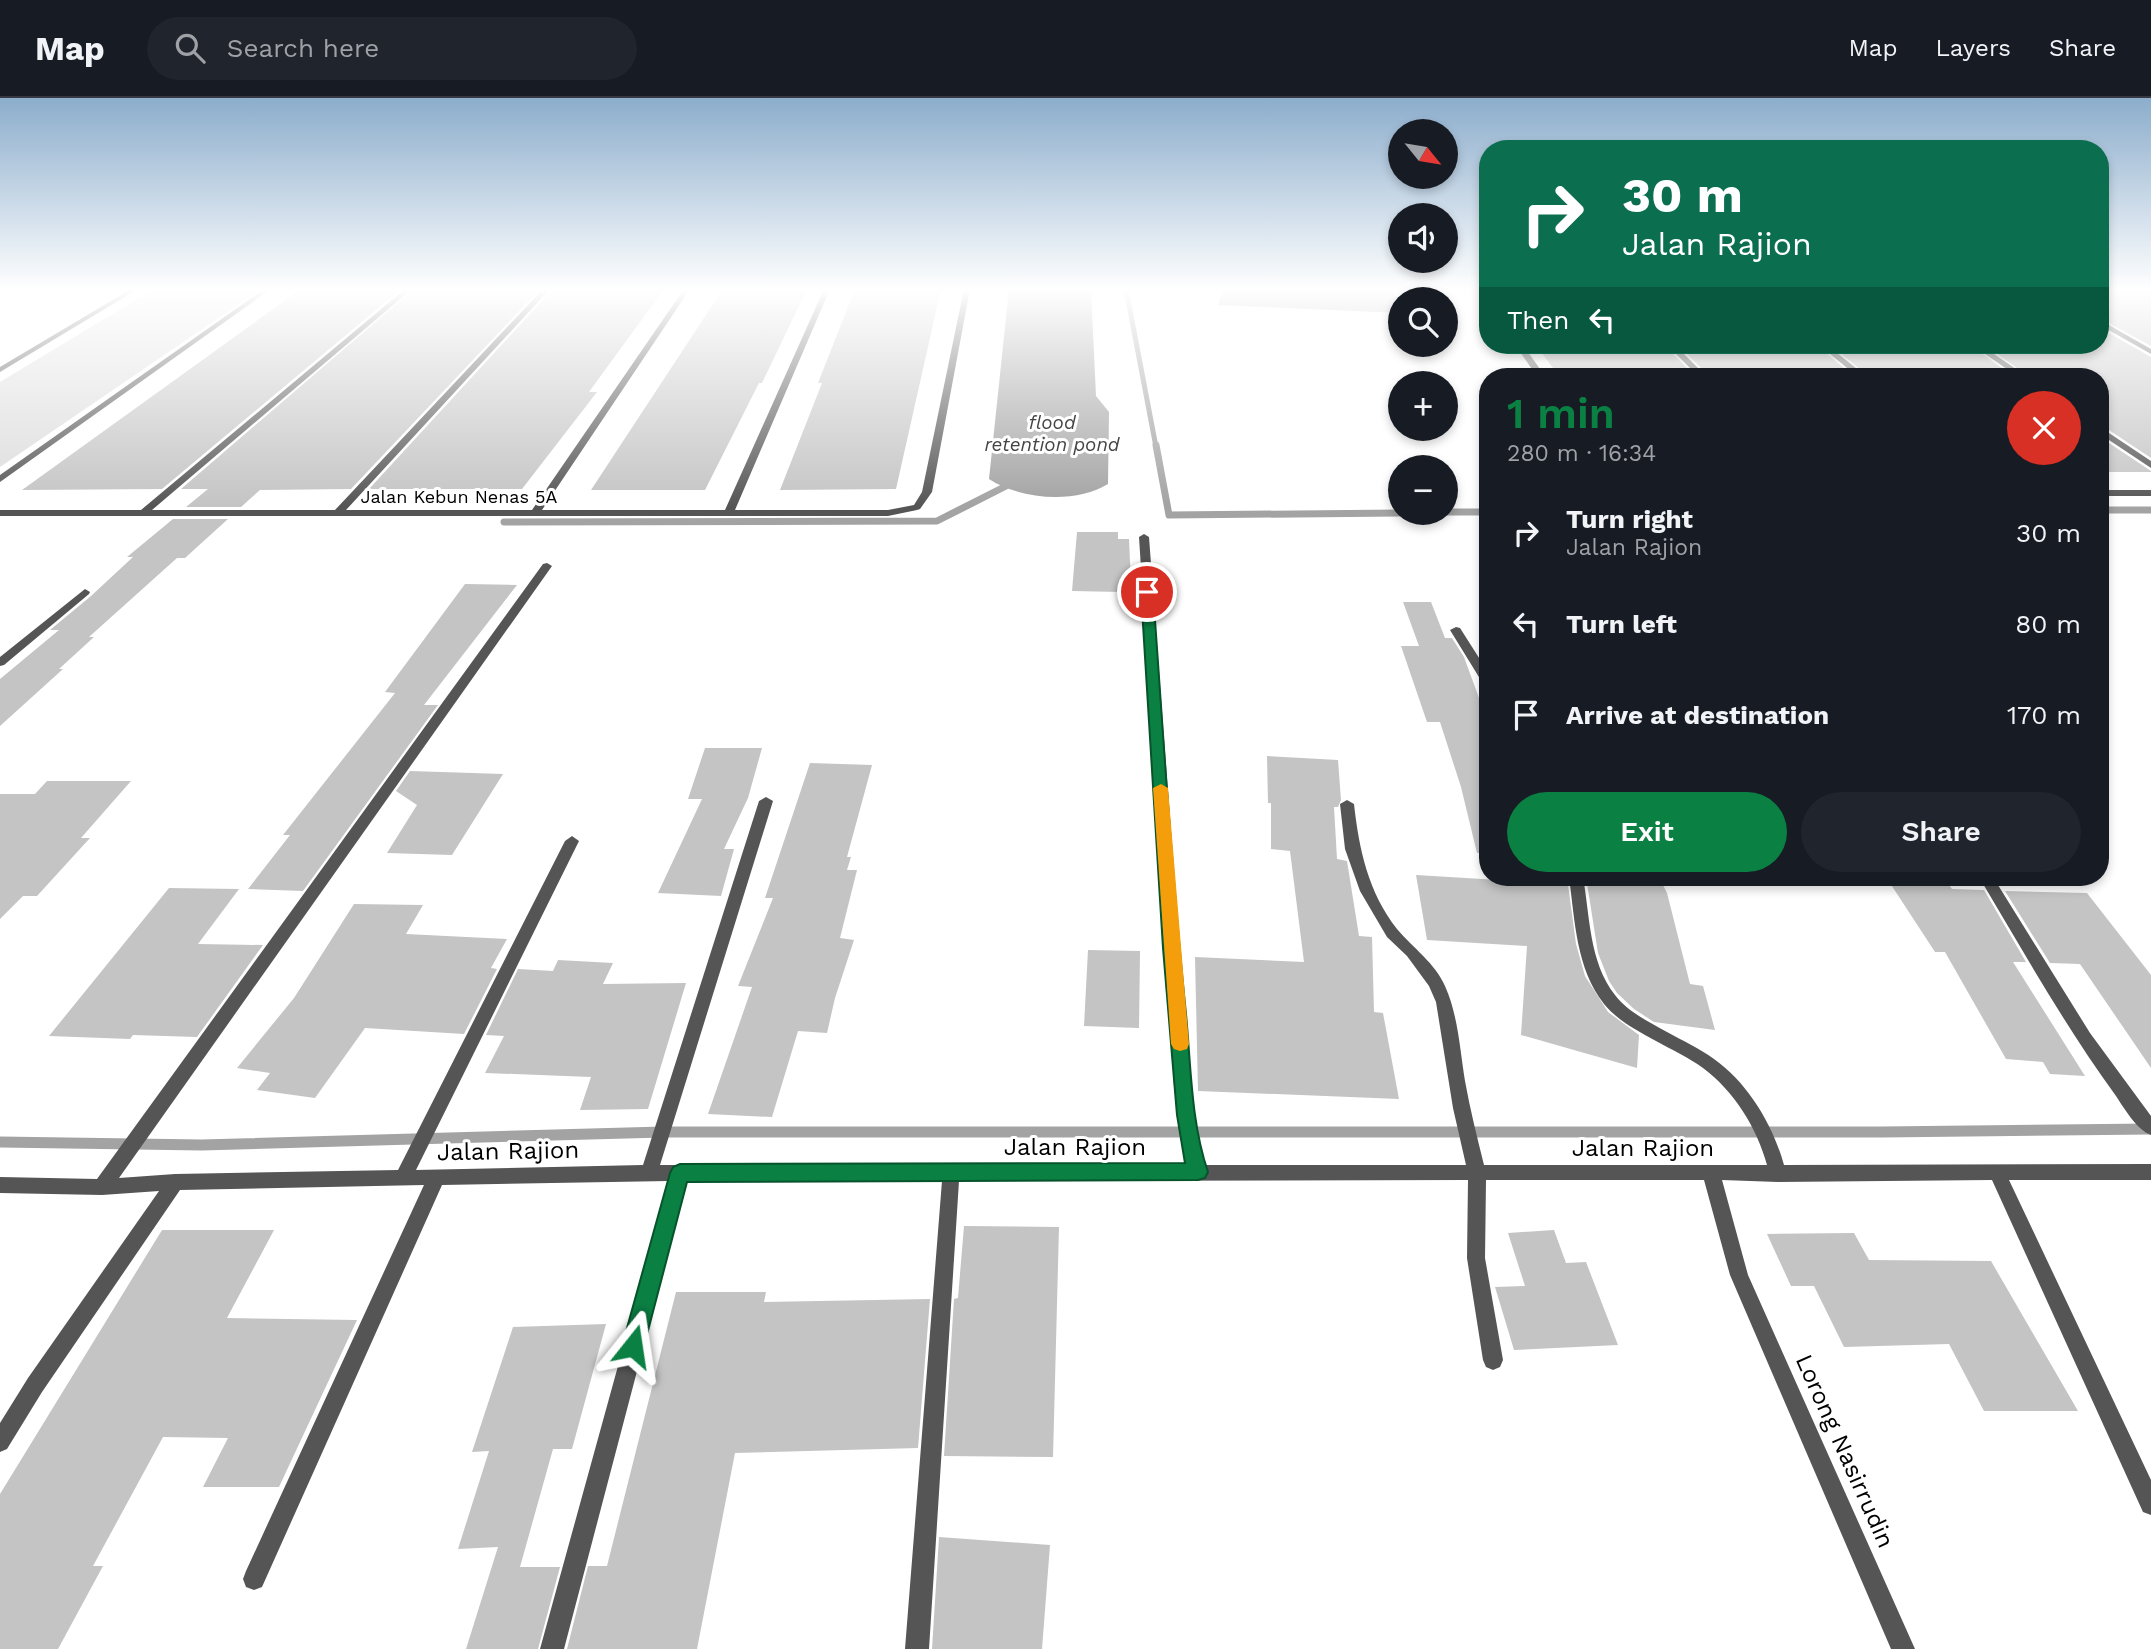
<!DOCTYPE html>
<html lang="en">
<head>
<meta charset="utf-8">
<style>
  body { margin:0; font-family:"Work Sans",sans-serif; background:#20242c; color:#f1f3f6; height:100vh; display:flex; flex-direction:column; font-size:26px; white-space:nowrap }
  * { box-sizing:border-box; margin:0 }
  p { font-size:23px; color:#9ea1a6 }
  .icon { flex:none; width:38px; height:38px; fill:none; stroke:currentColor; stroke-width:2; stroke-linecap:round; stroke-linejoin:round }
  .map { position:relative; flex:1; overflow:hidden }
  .drawer { position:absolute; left:1479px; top:270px; width:630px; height:518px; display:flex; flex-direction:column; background:#171b24; border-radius:28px; box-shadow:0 4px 10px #0003 }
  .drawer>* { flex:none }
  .top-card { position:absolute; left:1479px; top:42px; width:630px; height:214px; border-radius:28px; box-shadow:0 4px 10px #0003; background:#0b6e4f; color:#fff; overflow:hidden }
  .needle { width:46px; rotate:120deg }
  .buttons { position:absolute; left:1388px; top:21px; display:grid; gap:14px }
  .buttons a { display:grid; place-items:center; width:70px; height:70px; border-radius:50%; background:#171b24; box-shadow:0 4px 10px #0003; font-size:35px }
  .pin { position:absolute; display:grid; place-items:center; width:60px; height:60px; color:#fff; margin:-30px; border:4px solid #fff; border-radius:50%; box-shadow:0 2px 7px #0007 }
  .me { position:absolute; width:77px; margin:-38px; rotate:15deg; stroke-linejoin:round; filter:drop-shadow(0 0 5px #0008) }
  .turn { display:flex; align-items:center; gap:24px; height:147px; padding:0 28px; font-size:32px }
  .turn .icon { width:91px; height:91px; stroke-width:2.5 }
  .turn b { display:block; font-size:49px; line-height:60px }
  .then { display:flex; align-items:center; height:66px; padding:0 28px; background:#0003; gap:14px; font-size:26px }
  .round { display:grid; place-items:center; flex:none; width:74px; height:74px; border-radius:37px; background:#20242c }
  .headline { display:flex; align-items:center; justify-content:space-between; height:119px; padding:0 28px }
  h1 { font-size:42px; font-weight:600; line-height:52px; color:#0b8043 }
  .button { display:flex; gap:14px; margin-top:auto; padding:14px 28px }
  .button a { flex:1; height:80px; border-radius:42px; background:#0b8043; color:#fff; font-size:28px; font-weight:600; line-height:80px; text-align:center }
  .button a+a { background:#20242c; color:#f1f3f6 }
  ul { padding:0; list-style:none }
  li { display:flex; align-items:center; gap:21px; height:91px; padding:0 28px }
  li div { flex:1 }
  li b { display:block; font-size:26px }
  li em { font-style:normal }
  header { display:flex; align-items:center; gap:42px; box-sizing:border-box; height:98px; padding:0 35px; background:#171b24; border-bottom:2px solid #363941 }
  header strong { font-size:33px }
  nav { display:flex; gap:38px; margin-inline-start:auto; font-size:24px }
  .search { width:490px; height:63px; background:#20242c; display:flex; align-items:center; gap:18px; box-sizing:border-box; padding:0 24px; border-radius:38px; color:#9ea1a6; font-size:26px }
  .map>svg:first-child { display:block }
  .green { fill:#dcdcdc }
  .water { fill:#a3a3a3 }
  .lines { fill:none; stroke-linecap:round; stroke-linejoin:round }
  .stream-far2 { stroke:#a3a3a3; stroke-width:5 }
  .stream-far1 { stroke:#a3a3a3; stroke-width:7 }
  .stream { stroke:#a3a3a3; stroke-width:11 }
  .building { fill:#c4c4c4 }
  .minor { fill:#555; fill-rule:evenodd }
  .route { fill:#0b8043; stroke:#07532c; stroke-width:2 }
  .slow { fill:#f59e0b }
  .labels { text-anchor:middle; stroke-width:6; stroke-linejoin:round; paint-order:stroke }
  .far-street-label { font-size:18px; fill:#000; stroke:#fff }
  .far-water-label { font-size:19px; font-style:italic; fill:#444; stroke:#fff }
  .near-street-label { font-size:24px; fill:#000; stroke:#fff }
</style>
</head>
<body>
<header>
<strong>Map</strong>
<div class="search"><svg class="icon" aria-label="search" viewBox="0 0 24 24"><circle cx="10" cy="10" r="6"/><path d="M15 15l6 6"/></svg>Search here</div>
<nav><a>Map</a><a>Layers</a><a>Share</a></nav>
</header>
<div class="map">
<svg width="2151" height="1551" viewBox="0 0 2151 1551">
  <rect width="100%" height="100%" fill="#fff"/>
  <!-- green -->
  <path class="green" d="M154 191H261L0 369V284Z"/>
  <!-- water -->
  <path class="water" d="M1009 191H1091L1096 298 1109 314 1108 386C1076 406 1021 402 989 381Z
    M1223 191H1393L1394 197 1400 204V215L1218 207Z"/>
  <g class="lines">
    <!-- stream-far2 -->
    <path class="stream-far2" d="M1126 191 1156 349"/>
    <!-- stream-far1 -->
    <path class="stream-far1" d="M1156 347 1169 417 1400 415
      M2100 412H2151
      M1446 414H1488
      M504 424 937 423 1012 385"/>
    <!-- stream -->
    <path class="stream" d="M0 1044 202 1047 663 1034H1882L2151 1031"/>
  </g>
  <!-- building -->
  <path class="building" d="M301 191H401L162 391 22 392Z
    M414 191H540L351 391 260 392 241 409H186L208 391H181Z
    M553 191H664L589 294H597L522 391H369Z
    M723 191H807L762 285H759L705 392H591Z
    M855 191H941L896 391 780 392 822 285H818Z
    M2100 191H2151V248L2100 220Z
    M2100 230 2151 259V360L2100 326V278H2028L1985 247H2100Z
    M1536 247H1664L1695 278H1559Z
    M1678 247H1817L1853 278H1709Z
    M1831 247H1970L2013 278H1868Z
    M2100 339 2151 373V374H2100Z
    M173 421H228L185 460H177L89 539H94L59 571H63L0 628V581L59 532H50L91 498 133 459H127Z
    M1077 434H1118V441H1129L1131 486 1121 485V494L1072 493Z
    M465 486 517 487 424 607H438L303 793 248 791 290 737H283L395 595 385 594Z
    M1403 504H1431L1445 540H1452L1464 559 1479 600H1488V754L1477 755 1461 689 1440 624H1427L1401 548H1419Z
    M705 650H762L748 700 724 751H734L721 798 658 795 702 701H688Z
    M1267 658 1338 662 1341 702 1338 709H1334L1337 761 1347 763 1359 838 1372 839 1374 914 1383 915 1399 1001 1198 993 1195 859 1304 864 1290 753 1271 751V705H1268Z
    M810 665 872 667 847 759H851L847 772H857L840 840 854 842 835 900 827 935 798 933 772 1019 708 1016 752 889 738 888 773 800H765Z
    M410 673 503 676 452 757 387 755 417 707 396 693Z
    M47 683H131L81 740H90L37 798H23L0 821V696H35Z
    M1416 777 1499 782 1498 779H1567L1576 846 1585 878 1608 914 1639 937 1637 970 1521 937 1527 848 1427 842Z
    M1586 779H1659L1667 795 1690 886 1703 888 1715 932 1654 924 1634 911 1617 895 1609 883 1598 855Z
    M1886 779H1943L1952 791 1984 792 2026 864H2013L2085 978 2050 976 2043 964 2006 961 1945 854H1935Z
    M169 790 239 791 198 846 263 847 197 939 133 937 130 941 49 938Z
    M2005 793 2087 795 2151 877V970L2080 866 2050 865Z
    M354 806 423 807 406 836 507 841 491 870 497 871 464 936 365 930 315 1000 257 992 270 975 237 970 294 900Z
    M1088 852 1140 853 1139 930 1084 928Z
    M558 862 613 865 603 886 686 885 648 1011 580 1012 591 979 485 975 504 938 486 937 518 871 553 873Z
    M964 1128 1059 1129 1053 1359 944 1358 954 1201 958 1200Z
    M162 1132H274L227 1220 357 1222 279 1389H203L228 1340 163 1339 93 1468H103L58 1551H0V1396Z
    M1554 1132 1566 1165 1586 1164 1618 1247 1514 1252 1495 1189 1525 1188 1508 1135Z
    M1854 1135 1869 1162 1991 1163 2078 1313H1984L1949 1246 1844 1249 1814 1188H1791L1767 1136Z
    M676 1194H766L764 1204 930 1201 918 1350 735 1355 697 1551H567L588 1468H607Z
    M606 1226 572 1351H553L520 1469H560L538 1551H466L498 1449 458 1451 489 1353 472 1354 513 1229Z
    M939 1439 1050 1447 1042 1551H932Z"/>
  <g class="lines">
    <!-- minor -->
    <path class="minor" d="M131 191H138L0 274V269Z
      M264 191H271L0 384V377Z
      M405 191H412L152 412H335L543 191H550L346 412H532L684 191H690L542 412H725L824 191H830L735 412H888L914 407 922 394 964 191H970L932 394 920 411 917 412 888 418H0V412H141Z
      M1475 191H1481L1488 199V206Z
      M2100 222 2151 251V256L2100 227Z
      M1515 247H1523L1545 278H1537Z
      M1667 247H1675L1706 278H1698Z
      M1819 247H1827L1866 278H1857Z
      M1972 247H1981L2026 278H2017Z
      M2100 329 2151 363V370L2100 336Z
      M2100 392H2151V398H2100Z
      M1144 436 1149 439 1190 988 1196 1033 1205 1067H1466L1453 1010 1436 904 1429 888 1407 858 1387 839 1360 793 1345 751 1340 706 1347 702 1354 706C1359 751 1368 794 1397 831 1413 850 1435 865 1445 888 1458 917 1460 952 1465 983 1470 1011 1477 1039 1484 1067H1767C1757 1030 1734 993 1703 970 1688 959 1672 952 1656 943 1638 933 1618 923 1604 906 1576 870 1575 823 1569 779H1583C1590 818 1589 864 1615 897 1628 914 1649 924 1667 934 1683 943 1699 950 1714 961 1748 985 1773 1027 1784 1067L2151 1066V1082H2009L2151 1382V1417L2143 1414 1992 1082 1778 1084 1722 1082 1748 1177 1915 1551H1891L1730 1177 1704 1082H1486L1485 1160 1503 1262 1500 1269 1493 1272 1486 1269 1483 1262 1467 1160 1468 1082 959 1083 929 1551H905L942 1083H687L564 1551H540L669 1083 442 1087 262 1489 254 1492 246 1489 243 1481 246 1473 424 1087 180 1092 42 1294 7 1351 0 1354V1325L28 1280 159 1093 102 1097 0 1095V1079L97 1081 543 466 547 465 552 468 119 1080 175 1076 398 1072 565 743 572 738 579 743 416 1072 643 1067 759 703 766 699 773 703 660 1067H1187L1179 1033 1174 988 1139 439Z
      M85 491 90 494 89 496 4 567 0 568V559Z
      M1456 529 1460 530 1488 574V587L1482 584 1450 532Z
      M1979 779H1993L2090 935 2151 1018V1037C2137 1032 2124 1010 2116 998 2065 928 2023 853 1979 779Z"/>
  </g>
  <!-- sky -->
  <linearGradient id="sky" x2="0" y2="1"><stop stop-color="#8cadcc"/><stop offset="0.47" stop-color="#fff"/><stop offset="1" stop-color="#fff" stop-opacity="0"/></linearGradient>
  <rect width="2151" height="408" fill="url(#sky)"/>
  <!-- route -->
  <path class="route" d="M1147 491 1153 494C1163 632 1171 769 1185 906 1191 961 1190 1022 1208 1074L1205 1080 1198 1082 687 1084 644 1248 641 1255 633 1259 625 1255 622 1248 670 1075 673 1069 680 1066 1185 1065 1177 1017 1163 850 1141 494Z"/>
  <!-- slow -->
  <path class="slow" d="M1161 686 1168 690 1189 946 1187 951 1180 953 1174 951 1171 946 1153 690Z"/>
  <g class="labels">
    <!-- far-street labels -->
    <g class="far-street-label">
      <text x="459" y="405">Jalan Kebun Nenas 5A</text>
    </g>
    <!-- far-water labels -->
    <g class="far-water-label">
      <text x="1052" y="331">flood<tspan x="1052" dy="22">retention pond</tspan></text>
    </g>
    <!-- near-street labels -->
    <g class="near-street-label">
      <text x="1075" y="1057">Jalan Rajion</text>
      <text x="1643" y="1058">Jalan Rajion</text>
      <text transform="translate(508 1053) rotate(-1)" y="8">Jalan Rajion</text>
      <text transform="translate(1845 1353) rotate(66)" y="8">Lorong Nasirrudin</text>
    </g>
  </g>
</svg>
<div class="buttons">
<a><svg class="needle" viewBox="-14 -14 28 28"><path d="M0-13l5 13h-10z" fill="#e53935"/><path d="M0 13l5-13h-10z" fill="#9ea1a6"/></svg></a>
<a><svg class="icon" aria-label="sound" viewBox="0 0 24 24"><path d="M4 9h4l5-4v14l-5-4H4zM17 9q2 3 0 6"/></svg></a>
<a><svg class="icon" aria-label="search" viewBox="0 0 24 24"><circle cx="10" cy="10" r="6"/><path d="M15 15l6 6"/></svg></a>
<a>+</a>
<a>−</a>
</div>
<div class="pin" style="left:1147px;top:494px;background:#d93025"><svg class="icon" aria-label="arrive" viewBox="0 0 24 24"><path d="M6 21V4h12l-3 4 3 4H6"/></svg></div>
<svg class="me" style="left:633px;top:1248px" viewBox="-20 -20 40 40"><path d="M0-17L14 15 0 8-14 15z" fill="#0b8043" stroke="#fff" stroke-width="4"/></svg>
<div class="top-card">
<div class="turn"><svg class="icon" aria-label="right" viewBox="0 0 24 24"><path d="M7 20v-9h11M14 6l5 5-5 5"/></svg><div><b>30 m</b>Jalan Rajion</div></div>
<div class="then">Then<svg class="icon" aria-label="left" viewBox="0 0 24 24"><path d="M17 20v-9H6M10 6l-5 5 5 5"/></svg></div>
</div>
<section class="drawer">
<div class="headline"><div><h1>1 min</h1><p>280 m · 16:34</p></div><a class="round" style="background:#d93025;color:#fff"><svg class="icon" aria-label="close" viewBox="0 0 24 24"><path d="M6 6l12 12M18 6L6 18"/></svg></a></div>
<ul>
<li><svg class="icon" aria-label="right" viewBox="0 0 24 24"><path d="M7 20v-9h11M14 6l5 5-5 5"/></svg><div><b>Turn right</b><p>Jalan Rajion</p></div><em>30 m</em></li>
<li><svg class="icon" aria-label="left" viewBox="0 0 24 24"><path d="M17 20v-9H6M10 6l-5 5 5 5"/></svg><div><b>Turn left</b></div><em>80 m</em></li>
<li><svg class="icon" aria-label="arrive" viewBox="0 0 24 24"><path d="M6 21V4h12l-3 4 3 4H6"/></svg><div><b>Arrive at destination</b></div><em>170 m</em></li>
</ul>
<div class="button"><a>Exit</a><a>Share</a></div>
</section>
</div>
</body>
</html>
